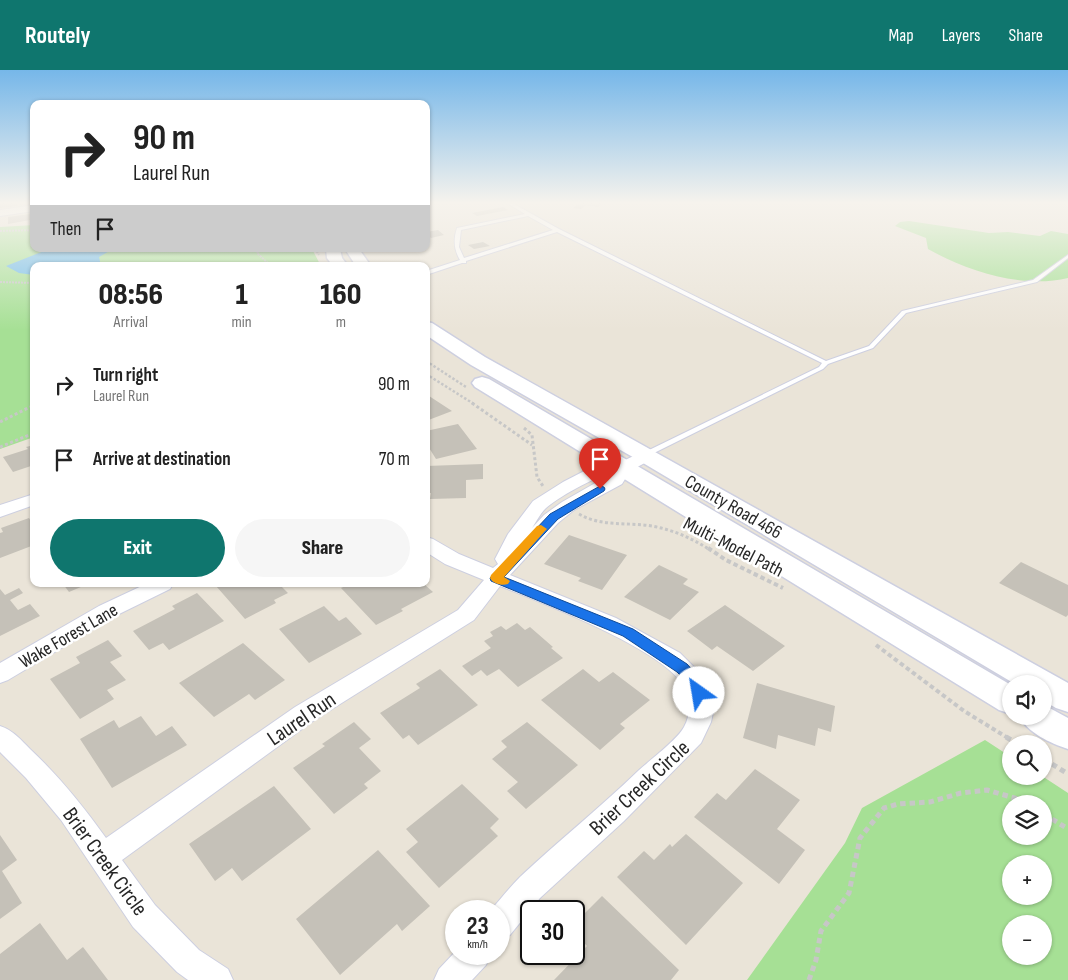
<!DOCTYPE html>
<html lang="en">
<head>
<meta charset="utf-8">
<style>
  body { margin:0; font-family:"Sofia Sans Condensed",sans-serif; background:#f6f6f6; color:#222; height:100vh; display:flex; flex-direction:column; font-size:19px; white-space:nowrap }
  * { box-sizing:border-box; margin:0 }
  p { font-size:16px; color:#767676 }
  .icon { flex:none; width:28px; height:28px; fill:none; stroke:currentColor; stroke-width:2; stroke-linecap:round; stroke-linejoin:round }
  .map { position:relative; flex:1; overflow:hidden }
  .drawer { position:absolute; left:30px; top:192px; width:400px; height:325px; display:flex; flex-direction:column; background:#fff; border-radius:10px; box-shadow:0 1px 4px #0004 }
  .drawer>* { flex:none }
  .banner { position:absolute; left:30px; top:30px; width:400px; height:152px; border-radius:10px; box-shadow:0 1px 4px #0004; background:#fff; color:#222; overflow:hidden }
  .fabs { position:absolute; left:1002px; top:605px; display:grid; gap:10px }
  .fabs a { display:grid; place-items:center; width:50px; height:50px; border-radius:50%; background:#fff; box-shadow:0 1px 4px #0004; font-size:25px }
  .speed { position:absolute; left:445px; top:830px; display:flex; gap:10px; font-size:25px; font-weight:700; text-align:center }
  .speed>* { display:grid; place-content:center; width:65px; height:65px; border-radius:50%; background:#fff; box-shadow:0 1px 4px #0004; line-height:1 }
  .speed small { font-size:12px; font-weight:400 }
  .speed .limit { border:2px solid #111; border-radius:8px; background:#fff; color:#111 }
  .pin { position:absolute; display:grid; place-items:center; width:42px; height:42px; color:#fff; margin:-51px -21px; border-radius:50% 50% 50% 0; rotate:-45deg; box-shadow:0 0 5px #0007 }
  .pin .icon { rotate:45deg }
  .me { position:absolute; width:55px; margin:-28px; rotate:328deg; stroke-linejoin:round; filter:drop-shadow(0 0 4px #0008) }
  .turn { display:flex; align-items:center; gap:18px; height:105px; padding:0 20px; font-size:22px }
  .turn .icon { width:65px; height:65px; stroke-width:2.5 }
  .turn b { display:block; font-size:35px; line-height:42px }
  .then { display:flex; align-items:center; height:48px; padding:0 20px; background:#0003; gap:10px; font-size:19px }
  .eta { display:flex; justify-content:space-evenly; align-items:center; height:85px; text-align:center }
  .eta b { font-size:30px; font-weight:800; line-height:35px }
  .button { display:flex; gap:10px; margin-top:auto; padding:10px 20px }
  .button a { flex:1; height:58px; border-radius:30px; background:#0f766e; color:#fff; font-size:20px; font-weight:800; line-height:58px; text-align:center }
  .button a+a { background:#f6f6f6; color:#222 }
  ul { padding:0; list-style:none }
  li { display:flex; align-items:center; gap:15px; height:75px; padding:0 20px }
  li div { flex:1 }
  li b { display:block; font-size:19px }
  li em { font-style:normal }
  header { display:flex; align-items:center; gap:30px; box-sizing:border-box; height:70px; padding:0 25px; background:#0f766e; color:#fff }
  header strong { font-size:24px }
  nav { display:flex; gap:28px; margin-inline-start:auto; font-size:18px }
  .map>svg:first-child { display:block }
  .green { fill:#a6e095; fill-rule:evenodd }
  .water { fill:#6bbbeb }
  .building { fill:#c5c1b8 }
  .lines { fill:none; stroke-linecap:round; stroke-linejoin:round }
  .lane-casing { stroke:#cdcfe0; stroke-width:2 }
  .street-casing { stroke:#cdcfe0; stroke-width:2 }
  .secondary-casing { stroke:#cdcfe0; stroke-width:3 }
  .path-far4 { stroke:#c7c7c7; stroke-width:2; stroke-dasharray:2 1; stroke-linecap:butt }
  .path-far3 { stroke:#c7c7c7; stroke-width:2.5; stroke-dasharray:2.5 2; stroke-linecap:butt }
  .path-far2 { stroke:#c7c7c7; stroke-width:3; stroke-dasharray:3 2.5; stroke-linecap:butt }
  .path-far1 { stroke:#c7c7c7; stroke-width:4; stroke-dasharray:4.5 3; stroke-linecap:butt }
  .path { stroke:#c7c7c7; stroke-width:5; stroke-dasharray:5.5 4; stroke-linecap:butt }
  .lane { fill:#fff; fill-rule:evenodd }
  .street { fill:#fff; fill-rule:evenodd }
  .secondary { fill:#fff; fill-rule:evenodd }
  .route { fill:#1a73e8; stroke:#114b97 }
  .slow { fill:#f59e0b }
  .labels { text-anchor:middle; stroke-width:5; stroke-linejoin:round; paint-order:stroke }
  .street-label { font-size:19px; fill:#272727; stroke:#fff }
  .near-street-label { font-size:22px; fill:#272727; stroke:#fff }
</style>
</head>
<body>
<header>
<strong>Routely</strong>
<nav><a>Map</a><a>Layers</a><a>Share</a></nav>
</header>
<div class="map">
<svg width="1068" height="910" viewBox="0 0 1068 910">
  <rect width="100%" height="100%" fill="#eae4d8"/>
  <!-- green -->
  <path class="green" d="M909 151 989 163 1008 162 1040 166 1051 161 1068 164V208C1022 219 967 201 928 179L926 168 895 156 900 152Z
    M34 155V179H312L321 196H34V367L0 379V157Z
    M985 670 1011 687V706H1042L1068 723V910H747L845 773 862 738ZM1011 734H1044V766H1011ZM1011 794H1044V826H1011ZM1011 854H1044V886H1011Z"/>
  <!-- water -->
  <path class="water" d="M49 179H113L99 187 101 196H34V205L19 203 6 196Z"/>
  <!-- building -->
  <path class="building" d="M0 133H19L16 136 0 138Z
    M580 133H603L598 137 586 135 581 139 573 138Z
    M503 137 508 140 477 146 472 143Z
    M30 144V150L8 154V147Z
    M438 160 444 165 431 168 426 164V162Z
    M483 172 490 176 474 179 468 175Z
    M426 324 452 341 426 351Z
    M458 354 477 379 436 389 426 373V361Z
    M34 375V395L13 402 3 387 28 379 26 377Z
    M483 394V409L466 410V428L430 429 431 423H427L426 396Z
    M29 448 34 456V475L0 488V463L3 462 1 458Z
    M569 465 627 485 602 520 578 511 581 508 544 494Z
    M1021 492 1068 515V545L1066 547 999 513Z
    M659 495 688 509 683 514 699 522 670 550 624 527Z
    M63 514H88L69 522Z
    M220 514H279L288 523 274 530 276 533 245 549 216 516Z
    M350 514H424L433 522 401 539 403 541 376 555 341 518Z
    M19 518 23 523 10 530 18 540 30 534 40 546 0 566V519L5 525Z
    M197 523 224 551 169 580 163 573 149 580 133 561 175 539 172 536Z
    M725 535 785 576 753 601 717 576 712 580 687 561Z
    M324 536 339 551 346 547 362 564 309 593 279 559Z
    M517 553 525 560 530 557 553 577 551 578 563 588 518 617 499 599 487 606 481 600 472 606 462 596 491 578 484 571 493 566 490 562 501 556 506 560Z
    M108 570 122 586 110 592 126 610 107 620 114 629 80 649 50 609 80 593 76 587Z
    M243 573 285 610 255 630 249 624 214 647 179 613Z
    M440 599 478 635 418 675 409 665 403 669 380 643 420 618 416 614Z
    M583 599 599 612 613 602 650 630 620 654 625 658 600 680 541 630Z
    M757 613 835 636 831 662 818 658 815 676 778 665 776 679 743 668Z
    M141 646 156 666 172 656 187 675 112 718 80 669 114 650 119 658Z
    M354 652 371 669 359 678 381 701 364 714 368 718 334 744 293 698 325 676 322 674Z
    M527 652 578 695 526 739 507 721 518 712 492 689 507 677 501 671Z
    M755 699 800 730 777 759 805 780 779 814 694 747 717 723 726 730Z
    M462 714 499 749 490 758 498 766 439 818 406 782 418 772 406 759Z
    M274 716 311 759 242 811 232 798 215 811 189 774Z
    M686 764 743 813 686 875 617 807 644 781 654 790 670 774 672 777Z
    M0 765 17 790 2 801 22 833 0 849Z
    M378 780 430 836 402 861 397 854 340 905 296 849Z
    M602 826 679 900 671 910H554L587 876 574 862V854Z
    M40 853 67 890 83 877 108 910H0V884Z"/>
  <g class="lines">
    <defs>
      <path id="lane" d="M507 133H512L559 159 826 291 869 276 902 241 1033 210 1068 185V188L1037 212 906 243 873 278 828 294 823 299 646 387H643L642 385 643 383 819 297 822 293 557 162 466 191V193H462L426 205V201L460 190C454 180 453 170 457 158L525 144ZM528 146 553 160 464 188 459 177 461 160Z"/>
      <path id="street" d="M34 135V141L0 146V140Z
        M646 380 652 381 654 385 652 389 630 401 622 414 574 440 558 453 510 505 616 548 680 583 700 603 711 624 714 638 711 652 701 673 624 751 540 828 510 865 499 869V841H490C500 830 509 818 520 807 558 771 600 738 638 701 650 690 677 670 684 657 691 645 690 629 684 617 666 580 540 532 500 516L474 550 313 651 122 790 155 835 199 880 228 899 233 910H188L177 902 133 857 61 750 26 708 0 682V656C13 660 21 670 30 679 59 706 83 736 106 768L295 637 458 540 484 510 445 494 426 482V467L433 469 459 484 493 498 498 494 495 489 508 464 533 431 563 412 594 396 619 393ZM611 404 562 432 544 445 532 458C536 452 540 444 545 439 555 429 597 405 611 404Z
        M34 424V435L0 447V435Z
        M146 514H173L170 519 115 546 8 610 0 613V593L99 536Z
        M456 881V884H491L486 895 472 910H434L439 899Z"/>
      <path id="secondary" d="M326 179H340L342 188 348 196H333L327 188Z
        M345 179H359L371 196H356Z
        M426 252 432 253 485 287 1068 613V642L1056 638 1044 631V614H1015L638 390 471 295 426 265Z
        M482 307 489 309 1011 615V644L999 640 475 317 472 313 475 309Z
        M1044 635 1068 648V679C1050 673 1028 663 1019 646H1044Z"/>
    </defs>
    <!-- lane casing -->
    <use href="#lane" class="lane-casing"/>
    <!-- street casing -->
    <use href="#street" class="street-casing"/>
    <!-- secondary casing -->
    <use href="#secondary" class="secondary-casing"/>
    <!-- path-far4 -->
    <path class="path-far4" d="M0 161 34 160
      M260 179 257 183 271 196
      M315 179 319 185
      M0 212 34 213"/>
    <!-- path-far3 -->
    <path class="path-far3" d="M426 291 466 317
      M426 304 474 334"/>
    <!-- path-far2 -->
    <path class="path-far2" d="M472 333 532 375
      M0 352 34 335
      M524 358 532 365 537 407 543 416
      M0 377 34 363
      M579 444C601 457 627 452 652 456 673 460 692 468 710 480"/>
    <!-- path-far1 -->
    <path class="path-far1" d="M708 478 726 490 783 518
      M876 575 964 641 1008 668"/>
    <!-- path -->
    <path class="path" d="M1006 667 1018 674
      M1044 689 1068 704
      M1044 744 1068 759
      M809 910 816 890 821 861 849 823 860 768 884 738 898 734 930 732 961 723 987 720 1018 729 1026 734"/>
    <!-- lane -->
    <use href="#lane" class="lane"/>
    <!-- street -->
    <use href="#street" class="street"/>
    <!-- secondary -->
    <use href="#secondary" class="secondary"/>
  </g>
  <!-- sky -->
  <linearGradient id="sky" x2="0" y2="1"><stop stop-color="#76b7e9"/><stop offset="0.51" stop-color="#f6f3ed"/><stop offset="1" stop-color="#f6f3ed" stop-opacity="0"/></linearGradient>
  <rect width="1068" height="260" fill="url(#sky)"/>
  <!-- route -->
  <path class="route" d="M600 416 604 417 605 419 604 421 558 449 504 507 633 559 687 594 696 604 706 623 704 627 699 629 694 627 686 611 677 602 623 566 491 511 490 508 550 444Z"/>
  <!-- slow -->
  <path class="slow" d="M541 455 547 459 545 461 504 507 510 511 508 514C502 516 493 514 490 508L491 505 537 456Z"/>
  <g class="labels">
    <!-- street labels -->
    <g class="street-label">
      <text transform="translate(734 436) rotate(30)" y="7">County Road 466</text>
      <text transform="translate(734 476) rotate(27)" y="7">Multi-Model Path</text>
      <text transform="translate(68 565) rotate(-30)" y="7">Wake Forest Lane</text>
    </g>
    <!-- near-street labels -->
    <g class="near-street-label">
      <text transform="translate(301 648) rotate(-34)" y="8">Laurel Run</text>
      <text transform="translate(639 717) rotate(-43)" y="8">Brier Creek Circle</text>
      <text transform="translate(106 791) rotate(54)" y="8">Brier Creek Circle</text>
    </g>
  </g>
</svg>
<div class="fabs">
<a><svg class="icon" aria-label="sound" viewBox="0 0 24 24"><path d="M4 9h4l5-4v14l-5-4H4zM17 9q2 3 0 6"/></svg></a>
<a><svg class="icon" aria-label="search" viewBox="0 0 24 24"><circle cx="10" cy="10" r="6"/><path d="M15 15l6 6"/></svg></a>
<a><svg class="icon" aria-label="layers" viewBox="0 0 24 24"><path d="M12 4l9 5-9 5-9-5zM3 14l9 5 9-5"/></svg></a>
<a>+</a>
<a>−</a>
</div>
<div class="speed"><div>23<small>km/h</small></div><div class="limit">30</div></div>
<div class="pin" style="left:600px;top:419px;background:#d93025"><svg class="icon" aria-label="arrive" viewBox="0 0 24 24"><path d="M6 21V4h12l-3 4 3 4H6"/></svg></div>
<svg class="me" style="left:699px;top:623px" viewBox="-20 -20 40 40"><circle r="19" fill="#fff"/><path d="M0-13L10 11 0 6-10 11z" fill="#1a73e8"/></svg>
<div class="banner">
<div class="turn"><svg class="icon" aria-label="right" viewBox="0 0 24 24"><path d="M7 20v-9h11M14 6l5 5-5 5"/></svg><div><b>90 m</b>Laurel Run</div></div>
<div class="then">Then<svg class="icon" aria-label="arrive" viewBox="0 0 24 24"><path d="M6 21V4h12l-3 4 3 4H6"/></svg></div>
</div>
<section class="drawer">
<div class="eta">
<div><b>08:56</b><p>Arrival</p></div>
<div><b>1</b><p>min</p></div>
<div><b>160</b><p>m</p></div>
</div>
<ul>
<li><svg class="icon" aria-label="right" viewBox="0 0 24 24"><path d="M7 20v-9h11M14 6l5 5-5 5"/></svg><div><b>Turn right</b><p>Laurel Run</p></div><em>90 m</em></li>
<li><svg class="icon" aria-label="arrive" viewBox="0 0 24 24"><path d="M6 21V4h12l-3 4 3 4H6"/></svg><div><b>Arrive at destination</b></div><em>70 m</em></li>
</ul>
<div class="button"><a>Exit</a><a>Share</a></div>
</section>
</div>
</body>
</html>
